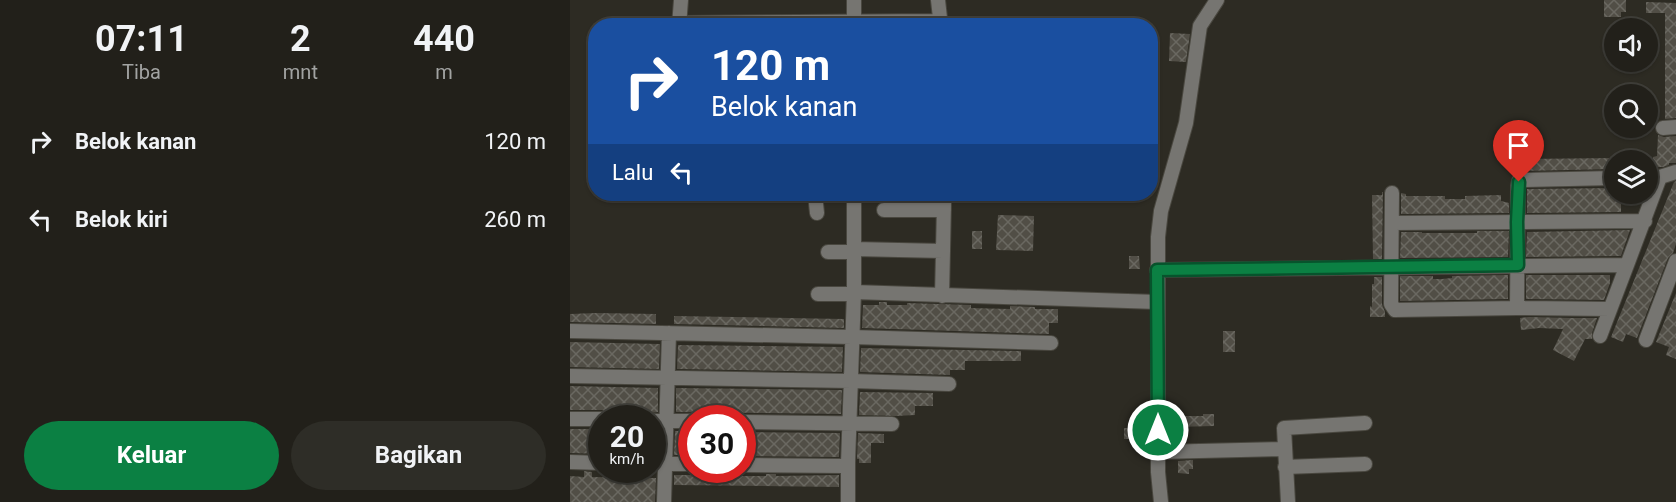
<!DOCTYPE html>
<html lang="id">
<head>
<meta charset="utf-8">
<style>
  body { margin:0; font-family:Roboto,sans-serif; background:#2e2d27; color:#f1f3f6; height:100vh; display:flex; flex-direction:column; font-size:22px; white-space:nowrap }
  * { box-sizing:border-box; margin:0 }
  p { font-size:20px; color:#a2a3a2 }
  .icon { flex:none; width:33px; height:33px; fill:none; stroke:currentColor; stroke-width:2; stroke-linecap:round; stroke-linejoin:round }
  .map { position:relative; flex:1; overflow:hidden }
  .side { display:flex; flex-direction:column; background:#22201a; width:570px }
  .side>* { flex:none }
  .hud { position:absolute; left:18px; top:18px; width:570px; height:183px; border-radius:24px; box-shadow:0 2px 4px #0004,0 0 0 2px #3f3e39; background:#1a4fa0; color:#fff; overflow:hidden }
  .fabs { position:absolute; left:1034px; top:18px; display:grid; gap:12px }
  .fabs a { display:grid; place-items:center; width:54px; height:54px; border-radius:50%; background:#22201a; box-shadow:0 2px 4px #0004,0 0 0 2px #3f3e39; font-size:30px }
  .speed { position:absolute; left:18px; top:405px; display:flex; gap:12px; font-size:30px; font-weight:700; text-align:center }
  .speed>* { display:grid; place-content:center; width:78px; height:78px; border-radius:50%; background:#22201a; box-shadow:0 2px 4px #0004,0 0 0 2px #3f3e39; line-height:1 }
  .speed small { font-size:15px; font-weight:400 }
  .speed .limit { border:9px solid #d22; background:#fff; color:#111 }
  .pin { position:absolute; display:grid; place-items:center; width:51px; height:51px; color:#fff; margin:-62px -26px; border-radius:50% 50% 50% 0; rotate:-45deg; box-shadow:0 0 6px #0007 }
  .pin .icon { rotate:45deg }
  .me { position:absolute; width:66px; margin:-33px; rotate:0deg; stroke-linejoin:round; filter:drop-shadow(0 0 4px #0008) }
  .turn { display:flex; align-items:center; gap:21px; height:126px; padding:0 24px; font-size:27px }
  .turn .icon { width:78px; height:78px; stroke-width:2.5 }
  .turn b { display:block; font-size:42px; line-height:51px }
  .then { display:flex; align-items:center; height:57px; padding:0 24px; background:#0003; gap:12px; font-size:22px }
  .eta { display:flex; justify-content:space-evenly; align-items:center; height:102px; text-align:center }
  .eta b { font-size:36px; font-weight:700; line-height:42px }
  .cta { display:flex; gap:12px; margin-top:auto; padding:12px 24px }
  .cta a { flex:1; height:69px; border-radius:36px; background:#0b8043; color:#fff; font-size:24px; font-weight:700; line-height:69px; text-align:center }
  .cta a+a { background:#2e2d27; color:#f1f3f6 }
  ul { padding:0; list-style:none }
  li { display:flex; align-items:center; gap:18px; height:78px; padding:0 24px }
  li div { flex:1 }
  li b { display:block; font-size:22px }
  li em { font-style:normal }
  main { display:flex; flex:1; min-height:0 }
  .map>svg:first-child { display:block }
  .building { fill:url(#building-cross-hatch) }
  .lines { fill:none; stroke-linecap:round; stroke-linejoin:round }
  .minor-casing { stroke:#49473f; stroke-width:16 }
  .minor { stroke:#767571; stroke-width:14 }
  .route-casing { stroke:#07532c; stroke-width:15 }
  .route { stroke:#0b8043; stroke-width:10 }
</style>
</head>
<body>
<main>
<section class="side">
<div class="eta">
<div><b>07:11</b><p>Tiba</p></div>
<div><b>2</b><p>mnt</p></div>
<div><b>440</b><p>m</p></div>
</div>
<ul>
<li><svg class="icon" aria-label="right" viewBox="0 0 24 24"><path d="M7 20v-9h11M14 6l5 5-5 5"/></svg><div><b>Belok kanan</b></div><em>120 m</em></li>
<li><svg class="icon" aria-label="left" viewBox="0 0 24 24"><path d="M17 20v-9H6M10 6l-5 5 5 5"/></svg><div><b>Belok kiri</b></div><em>260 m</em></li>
</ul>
<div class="cta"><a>Keluar</a><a>Bagikan</a></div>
</section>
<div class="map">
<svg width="1106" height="502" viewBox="0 0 1106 502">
  <defs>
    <pattern id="building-cross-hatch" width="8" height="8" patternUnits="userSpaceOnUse" patternTransform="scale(1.5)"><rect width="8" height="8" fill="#514e46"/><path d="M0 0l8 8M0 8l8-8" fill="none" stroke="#6a6861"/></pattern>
  </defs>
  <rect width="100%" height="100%" fill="#2d2b23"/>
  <!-- building -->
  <path class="building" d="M1034 0H1056V12H1051V17H1034Z
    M1076 2 1106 3V118L1095 119V13H1076Z
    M600 33 620 34 616 62 599 61Z
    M1088 135 1094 137 1106 136V163H1099V165L1093 167H1077V160H1083V157L1087 156Z
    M1044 158V169L952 171 946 173V159Z
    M1106 181V244L1103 253 1098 258 1067 338 1056 334 1053 342 1041 337 1104 182Z
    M1044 188V194H1051V212L957 213V189Z
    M812 192H813L812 259H803L802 195H812Z
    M831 193 836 194V196H875V199H895V196L931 195V201L939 203V213L831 214Z
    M428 215 464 216 463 251 426 250Z
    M1060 230 1051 256 956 257 957 232Z
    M402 231H412V249H402Z
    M907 231H939L938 257 830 258 831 232H852V233H907Z
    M559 256H569L570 269H559Z
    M938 275V299L830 301V276H863V279H872L882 278V276Z
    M956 275H1040V283L1034 300 956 299Z
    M804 277H812V304L815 312V317H800V306L802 307V284H804Z
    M1106 293V359L1096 355 1099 347 1086 342Z
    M309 302H317V305H337V303L401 305V308L440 309V306L465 307V309H488V323H479V334L292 328 293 305H309Z
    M26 313 86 314V324L0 322V314Z
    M104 316 274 319V328L104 324Z
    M959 317 1002 318H1027L1022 333V339H1015L1004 361 983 350 993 329 969 328 951 330 950 318Z
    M653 331H665V352H653Z
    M0 342 90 344 89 369 0 367Z
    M108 345 273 347 272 372 107 369Z
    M291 348 451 351V361H395V370H380V375L290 372Z
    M0 386 88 388V412L73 414 38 413 32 410H0Z
    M106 388 272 390 271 414 106 412Z
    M290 392 363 393V406H345V415L326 416 289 415Z
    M633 414H644V426L605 427V416H633Z
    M554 428H571L570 439H554Z
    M0 429H32V454L0 453Z
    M82 431H87L86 455H82Z
    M105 431H122V455H104Z
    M172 432 270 433 269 457 172 456Z
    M288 433 314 434V443H301V463H289V459H287Z
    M623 460V469H619V474L608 473V461Z
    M129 470H156V476H196V474H206V476L269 475V487L104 485V475H120V473L126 472Z
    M14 471 22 472V477L86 478 85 502H0V476L14 477Z"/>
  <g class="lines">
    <defs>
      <path id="minor" d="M284 0V26
        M110 23 366 21 370 18 368 0
        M109 26 111 0
        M1093 128 1106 127
        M822 193 821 304 825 310 947 308
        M245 194 247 213
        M245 195H310
        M314 210H374
        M822 223 1075 221
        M284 249V194
        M373 251 374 203
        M258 252H284
        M587 270 1057 265 1090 177 1106 172
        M284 292V249L373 251 372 296
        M248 294H284
        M1040 309 947 308 948 186 949 181 952 180 1044 178
        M0 331 282 337 481 343
        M1030 336 1057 265
        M1076 340 1106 261
        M0 376 281 381 379 384
        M0 419H32
        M82 421H122
        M172 422 322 424
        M588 452 714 449
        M0 462 32 463
        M82 464H122
        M172 465 274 466 278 463 284 292 587 302
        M715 467 795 464
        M94 502 99 333
        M278 502V463
        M591 502 588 472V237L591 211 616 123 630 26 647 0
        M718 502 714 428 795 423"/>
    </defs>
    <!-- minor casing -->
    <use href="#minor" class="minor-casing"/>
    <!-- minor -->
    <use href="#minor" class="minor"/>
  </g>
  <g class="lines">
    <defs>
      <path id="route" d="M588 430 587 270 948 265 947 222 949 182"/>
    </defs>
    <!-- route casing -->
    <use href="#route" class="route-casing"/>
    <!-- route -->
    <use href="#route" class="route"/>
  </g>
</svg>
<div class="fabs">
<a><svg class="icon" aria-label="sound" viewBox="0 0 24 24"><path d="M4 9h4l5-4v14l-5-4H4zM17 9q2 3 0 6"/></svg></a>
<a><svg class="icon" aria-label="search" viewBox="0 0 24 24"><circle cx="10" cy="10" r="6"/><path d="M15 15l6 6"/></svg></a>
<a><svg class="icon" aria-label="layers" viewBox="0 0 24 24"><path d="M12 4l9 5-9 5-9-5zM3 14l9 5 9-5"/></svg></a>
</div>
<div class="speed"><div>20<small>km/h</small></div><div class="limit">30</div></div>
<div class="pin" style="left:949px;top:182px;background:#d93025"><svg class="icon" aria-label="arrive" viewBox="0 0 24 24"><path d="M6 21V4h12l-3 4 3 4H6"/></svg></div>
<svg class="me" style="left:588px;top:430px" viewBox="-20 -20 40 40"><circle r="17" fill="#0b8043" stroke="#fff" stroke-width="3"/><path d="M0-11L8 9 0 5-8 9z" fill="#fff"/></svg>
<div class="hud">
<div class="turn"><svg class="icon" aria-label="right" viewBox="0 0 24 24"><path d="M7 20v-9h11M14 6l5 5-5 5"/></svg><div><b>120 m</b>Belok kanan</div></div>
<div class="then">Lalu<svg class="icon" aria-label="left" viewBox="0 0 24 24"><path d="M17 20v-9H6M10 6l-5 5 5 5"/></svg></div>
</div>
</div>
</main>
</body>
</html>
